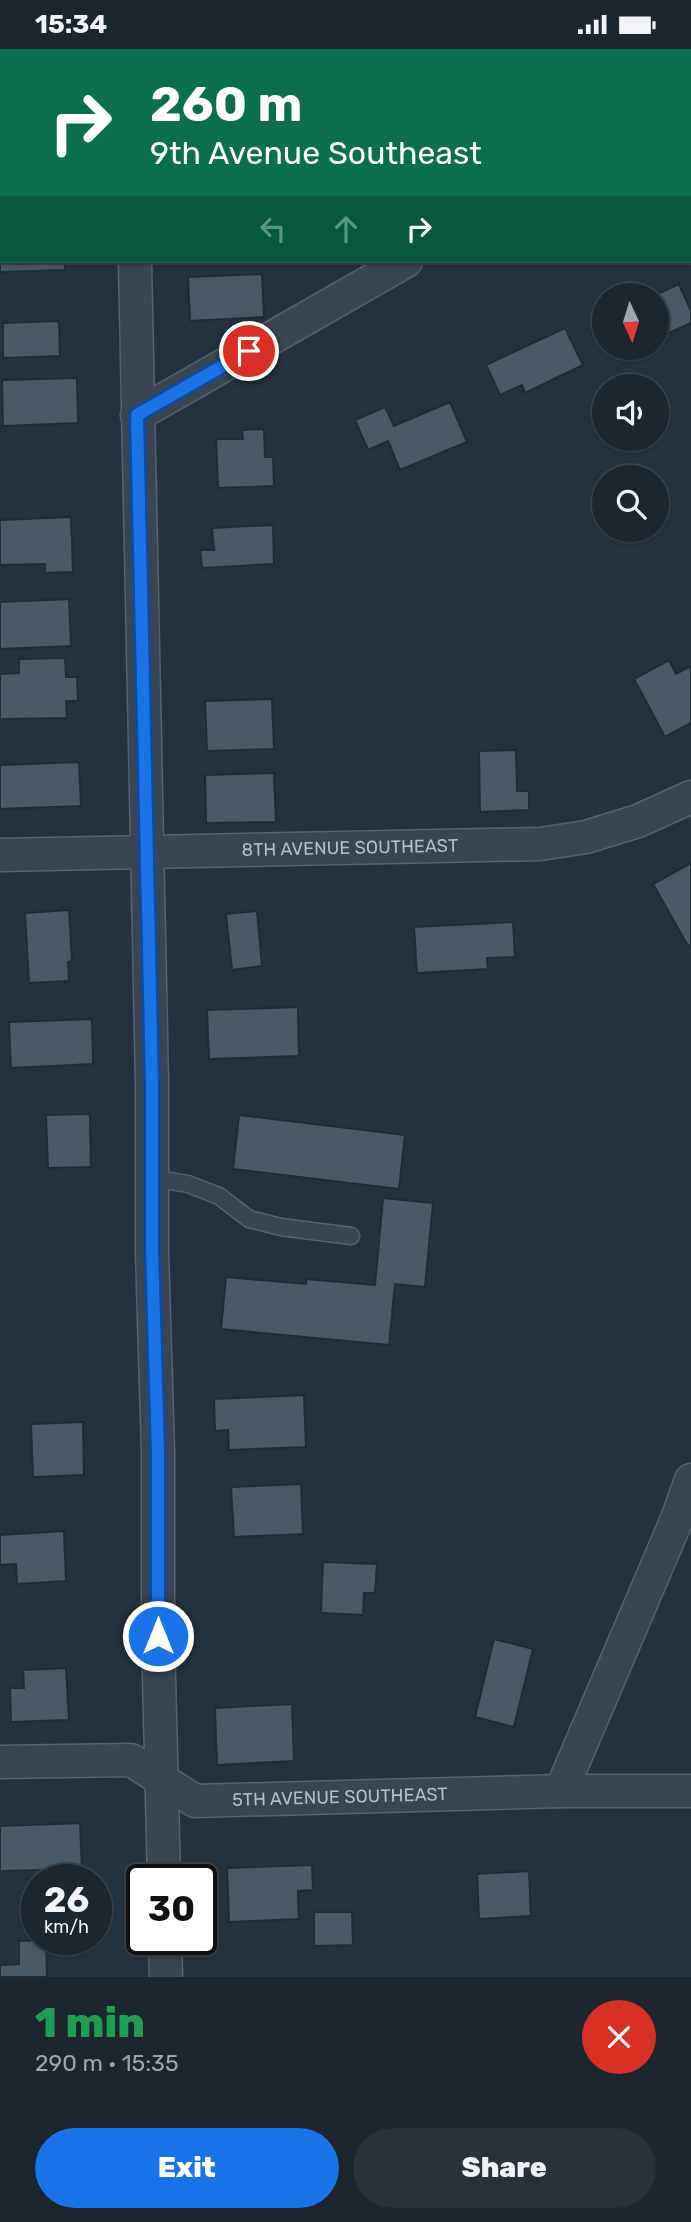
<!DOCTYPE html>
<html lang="en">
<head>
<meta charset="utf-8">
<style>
  body { margin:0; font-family:Rubik,sans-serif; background:#29323b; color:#f1f3f6; height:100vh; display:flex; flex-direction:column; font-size:26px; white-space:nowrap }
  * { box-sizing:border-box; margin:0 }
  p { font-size:23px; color:#a0a5aa }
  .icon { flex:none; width:38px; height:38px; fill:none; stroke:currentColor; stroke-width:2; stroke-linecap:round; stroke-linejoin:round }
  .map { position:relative; height:1928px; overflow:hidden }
  .panel { display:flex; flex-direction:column; background:#1c262f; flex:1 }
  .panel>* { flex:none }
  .guide { position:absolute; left:0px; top:0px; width:691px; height:214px; box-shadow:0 2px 5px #0004,0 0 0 2px #3a434b; background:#0b6e4f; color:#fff; overflow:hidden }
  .needle { width:46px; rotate:176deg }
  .buttons { position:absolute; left:592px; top:234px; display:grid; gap:14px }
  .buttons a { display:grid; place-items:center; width:77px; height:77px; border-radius:50%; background:#1c262f; box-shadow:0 2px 5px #0004,0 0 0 2px #3a434b; font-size:35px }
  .speed { position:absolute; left:21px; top:1815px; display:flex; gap:14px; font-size:35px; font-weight:700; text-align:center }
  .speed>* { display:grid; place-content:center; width:91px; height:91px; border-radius:50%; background:#1c262f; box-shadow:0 2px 5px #0004,0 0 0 2px #3a434b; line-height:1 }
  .speed small { font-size:18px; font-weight:400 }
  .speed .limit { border:4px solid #111; border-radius:10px; background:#fff; color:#111 }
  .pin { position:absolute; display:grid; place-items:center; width:60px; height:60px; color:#fff; margin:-30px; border:4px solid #fff; border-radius:50%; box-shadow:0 2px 7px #0007 }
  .me { position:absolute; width:77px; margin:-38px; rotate:0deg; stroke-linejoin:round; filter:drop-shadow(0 0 5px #0008) }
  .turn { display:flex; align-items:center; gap:24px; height:147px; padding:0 35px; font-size:32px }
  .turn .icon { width:91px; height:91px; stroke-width:2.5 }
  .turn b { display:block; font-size:49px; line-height:60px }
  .lanes { display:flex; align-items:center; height:66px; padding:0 35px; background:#0003; justify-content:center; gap:35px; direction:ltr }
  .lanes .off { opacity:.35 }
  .round { display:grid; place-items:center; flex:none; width:74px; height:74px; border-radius:37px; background:#29323b }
  .headline { display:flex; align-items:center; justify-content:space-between; height:119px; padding:0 35px }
  h1 { font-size:42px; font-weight:800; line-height:52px; color:#1e9e55 }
  .cta { display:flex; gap:14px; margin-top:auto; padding:14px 35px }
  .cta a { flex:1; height:80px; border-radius:42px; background:#1a73e8; color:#fff; font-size:28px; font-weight:800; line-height:80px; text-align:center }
  .cta a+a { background:#29323b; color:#f1f3f6 }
  .status { display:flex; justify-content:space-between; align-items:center; height:49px; padding:0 35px; background:#1c262f; direction:ltr }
  .status svg { height:19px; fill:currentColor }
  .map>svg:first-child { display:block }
  .building { fill:#495965; stroke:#202c36; stroke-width:2 }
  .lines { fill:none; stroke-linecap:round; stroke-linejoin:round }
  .lane-casing { stroke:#57626d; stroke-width:19 }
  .street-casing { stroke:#57626d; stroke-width:35 }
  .lane { stroke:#39454f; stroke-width:16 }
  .street { stroke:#39454f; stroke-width:32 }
  .route-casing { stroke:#114b97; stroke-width:18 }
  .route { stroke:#1a73e8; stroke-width:12 }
  .labels { text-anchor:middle; stroke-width:6; stroke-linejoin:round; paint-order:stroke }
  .street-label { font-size:18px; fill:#b5bfca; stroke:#1e2a34 }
</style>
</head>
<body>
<div class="status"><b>15:34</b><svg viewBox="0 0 49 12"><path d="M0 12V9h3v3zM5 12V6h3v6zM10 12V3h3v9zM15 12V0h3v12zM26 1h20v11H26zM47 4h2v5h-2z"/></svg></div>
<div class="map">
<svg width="691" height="1928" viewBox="0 0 691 1928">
  <rect width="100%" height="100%" fill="#25333f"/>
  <!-- building -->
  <path class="building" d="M526 0V2L410 1 423 0Z
    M0 171H2V212H65V221L0 223Z
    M262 225 264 268 190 272 188 228Z
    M679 235 691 262V274L656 290V247H653Z
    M59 272 60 307 3 309V274Z
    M565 279 583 316 525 344 522 336 500 346 486 316Z
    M77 329 78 374 3 377 2 331Z
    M450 353 467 393 400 421 388 392 368 401 355 371 385 358 394 377Z
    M264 380 265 408H273L274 437 218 439 216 390H243L242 381Z
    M71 468 73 523 45 524V515L0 516V471Z
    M273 476 274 515 202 519 200 501H214L212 479Z
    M69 550 71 597 0 600V553Z
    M65 609 66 628H77L78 652H66L67 669 0 670V625L19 624V610Z
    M669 611 676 625 691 617V674L665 688 634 630Z
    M272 650 274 700 207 702 205 652Z
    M516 701 517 742H529V761L480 763 479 702Z
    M79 713 81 757 0 760V716Z
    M274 724 276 773 206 774 205 726Z
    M691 814V896L688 897 653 835Z
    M69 861 72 912 68 913 69 932 29 934 25 864Z
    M257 862 262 917 232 921 226 865Z
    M513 873 515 908 487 909 488 920 417 924 414 878Z
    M298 958 299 1007 209 1010 207 961Z
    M92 970 93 1015 11 1019 9 973Z
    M90 1065 91 1118 48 1119 46 1066Z
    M239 1066 405 1086 399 1140 233 1120Z
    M383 1149 433 1154 425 1238 395 1235 389 1296 221 1280 226 1228 306 1235V1230L375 1236Z
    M304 1346 306 1398 229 1401 228 1381 215 1382 214 1350Z
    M83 1373 84 1426 33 1428 31 1375Z
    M301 1435 303 1485 234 1488 231 1438Z
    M64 1482 66 1532 17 1535 16 1515 0 1516V1486Z
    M323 1513 377 1515 375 1544H364L363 1566 321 1564Z
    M494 1590 533 1600 514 1678 475 1668Z
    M66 1619 69 1671 11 1673 10 1639H24L23 1621Z
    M292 1655 294 1712 217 1716 215 1659Z
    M80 1774 82 1820 0 1822V1777Z
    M312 1816 313 1841 298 1842 299 1870 229 1873 227 1819Z
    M529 1822 531 1867 479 1870 477 1825Z
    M314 1863H352L353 1896 314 1897Z
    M46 1891 47 1928H0V1916L19 1915V1892Z"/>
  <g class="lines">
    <defs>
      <path id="lane" d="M152 1129 188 1135 219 1147 249 1170 281 1178 351 1187"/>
      <g id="street">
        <path d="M131 0V2"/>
        <path d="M690 49 691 48"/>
        <path d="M135 212 152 1034V1203L158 1403V1587L164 1830"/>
        <path d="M137 366 406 212"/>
        <path id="s1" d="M0 806 540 795 586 788 638 772 691 748"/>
        <path id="s2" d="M0 1713 131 1711 195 1752 561 1742H691"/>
        <path d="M561 1742 677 1470 691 1431"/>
        <path d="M165 1890 166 1928"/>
      </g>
    </defs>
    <!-- lane casing -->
    <use href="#lane" class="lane-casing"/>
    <!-- street casing -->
    <use href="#street" class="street-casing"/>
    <!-- lane -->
    <use href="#lane" class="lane"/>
    <!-- street -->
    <use href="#street" class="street"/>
  </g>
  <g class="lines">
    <defs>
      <path id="route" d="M158 1587V1402L152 1203V1034L137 366 249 302"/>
    </defs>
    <!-- route casing -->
    <use href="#route" class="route-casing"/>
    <!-- route -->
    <use href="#route" class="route"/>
  </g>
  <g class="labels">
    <!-- street labels -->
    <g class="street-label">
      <text dy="6" stroke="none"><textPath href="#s1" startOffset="350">8TH AVENUE SOUTHEAST</textPath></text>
      <text dy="6" stroke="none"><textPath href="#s2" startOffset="352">5TH AVENUE SOUTHEAST</textPath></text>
    </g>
  </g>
</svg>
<div class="buttons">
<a><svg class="needle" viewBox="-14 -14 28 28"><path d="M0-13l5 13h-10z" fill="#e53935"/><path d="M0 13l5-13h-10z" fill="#a0a5aa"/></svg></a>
<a><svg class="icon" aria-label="sound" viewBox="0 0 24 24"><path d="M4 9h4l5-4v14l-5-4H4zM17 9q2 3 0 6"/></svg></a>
<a><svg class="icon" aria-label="search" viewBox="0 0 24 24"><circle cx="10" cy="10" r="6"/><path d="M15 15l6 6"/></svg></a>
</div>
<div class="speed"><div>26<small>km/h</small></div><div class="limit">30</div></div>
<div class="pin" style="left:249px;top:302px;background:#d93025"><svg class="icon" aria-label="arrive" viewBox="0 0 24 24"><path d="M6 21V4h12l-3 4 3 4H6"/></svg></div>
<svg class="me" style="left:158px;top:1587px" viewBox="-20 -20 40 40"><circle r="17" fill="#1a73e8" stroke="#fff" stroke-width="3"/><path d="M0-11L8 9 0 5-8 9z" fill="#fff"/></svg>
<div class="guide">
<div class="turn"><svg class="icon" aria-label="right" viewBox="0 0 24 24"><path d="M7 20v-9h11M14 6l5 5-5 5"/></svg><div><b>260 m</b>9th Avenue Southeast</div></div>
<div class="lanes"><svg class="icon off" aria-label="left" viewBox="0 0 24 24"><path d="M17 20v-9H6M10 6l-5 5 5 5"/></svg><svg class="icon off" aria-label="ahead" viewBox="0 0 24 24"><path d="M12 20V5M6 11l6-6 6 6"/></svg><svg class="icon" aria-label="right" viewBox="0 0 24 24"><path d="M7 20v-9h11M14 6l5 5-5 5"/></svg></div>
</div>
</div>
<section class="panel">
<div class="headline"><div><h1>1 min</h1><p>290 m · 15:35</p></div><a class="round" style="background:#d93025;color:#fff"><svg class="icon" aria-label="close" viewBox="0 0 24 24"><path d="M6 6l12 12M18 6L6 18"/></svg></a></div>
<div class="cta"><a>Exit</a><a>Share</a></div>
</section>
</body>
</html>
